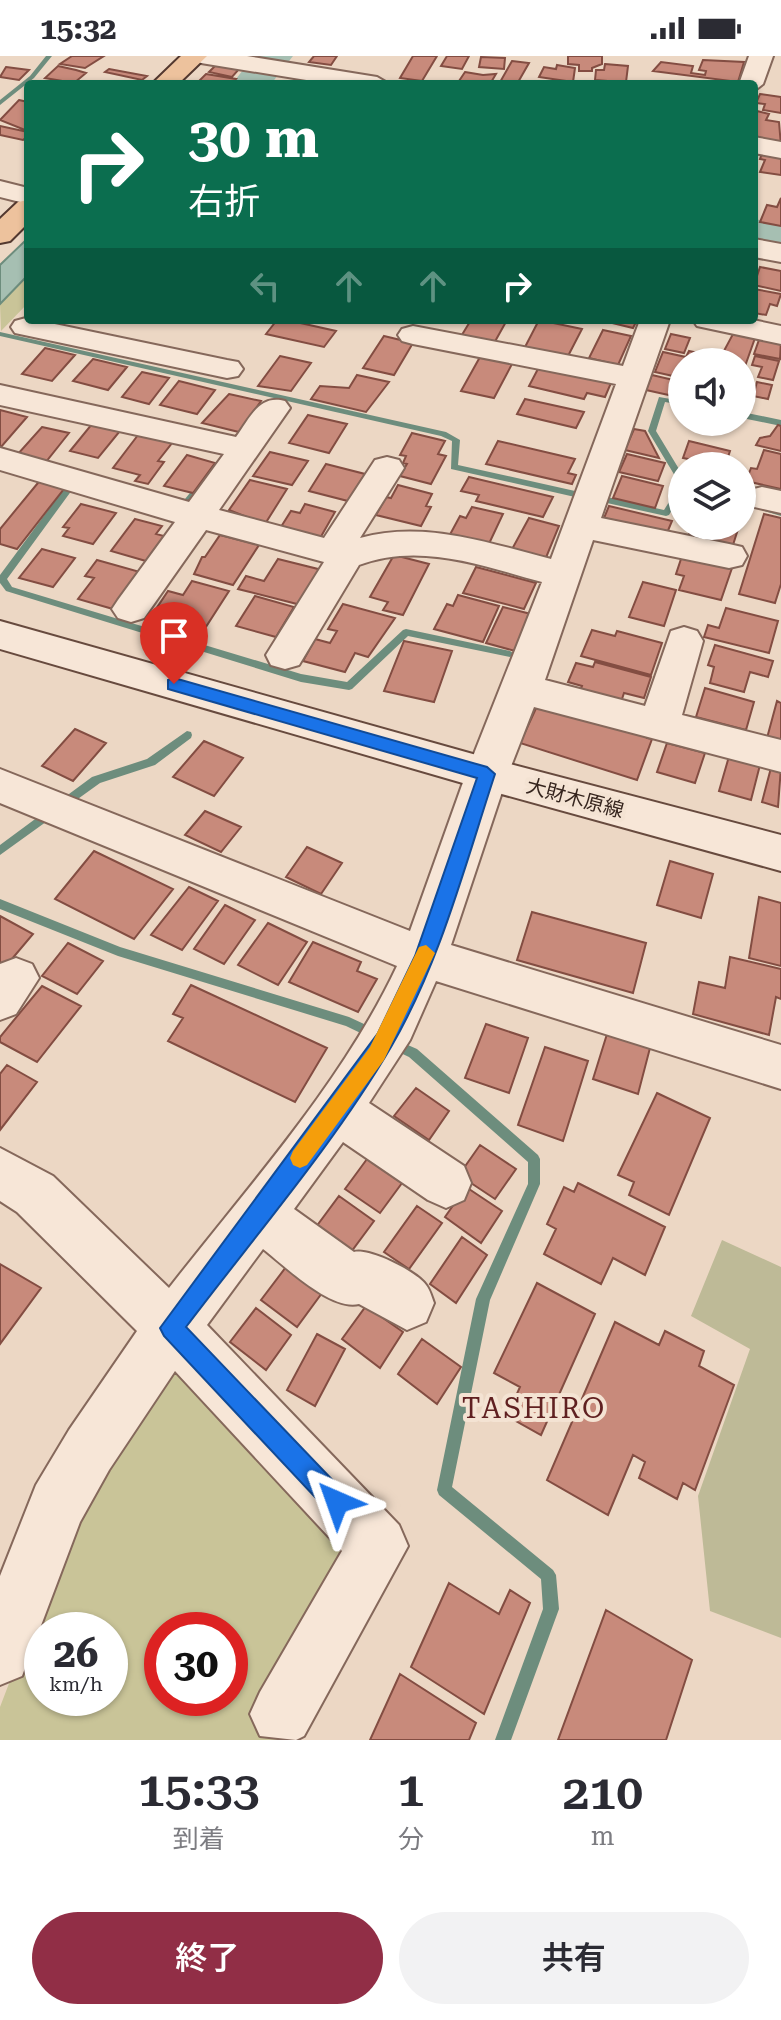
<!DOCTYPE html>
<html lang="ja">
<head>
<meta charset="utf-8">
<style>
  body { margin:0; font-family:"Roboto Serif","Noto Sans JP",serif; background:#f2f2f3; color:#2b2b33; height:100vh; display:flex; flex-direction:column; font-size:30px; white-space:nowrap }
  * { box-sizing:border-box; margin:0 }
  p { font-size:26px; color:#7c7c81 }
  .icon { flex:none; width:44px; height:44px; fill:none; stroke:currentColor; stroke-width:2; stroke-linecap:round; stroke-linejoin:round }
  .map { position:relative; height:1684px; overflow:hidden }
  .details { display:flex; flex-direction:column; background:#fff; flex:1 }
  .details>* { flex:none }
  .guide { position:absolute; left:24px; top:24px; width:734px; height:244px; border-radius:8px; box-shadow:0 2px 6px #0004; background:#0b6e4f; color:#fff; overflow:hidden }
  .tools { position:absolute; left:668px; top:292px; display:grid; gap:16px }
  .tools a { display:grid; place-items:center; width:88px; height:88px; border-radius:50%; background:#fff; box-shadow:0 2px 6px #0004; font-size:40px }
  .speed { position:absolute; left:24px; top:1556px; display:flex; gap:16px; font-size:40px; font-weight:700; text-align:center }
  .speed>* { display:grid; place-content:center; width:104px; height:104px; border-radius:50%; background:#fff; box-shadow:0 2px 6px #0004; line-height:1 }
  .speed small { font-size:20px; font-weight:400 }
  .speed .limit { border:12px solid #d22; background:#fff; color:#111 }
  .pin { position:absolute; display:grid; place-items:center; width:68px; height:68px; color:#fff; margin:-82px -34px; border-radius:50% 50% 50% 0; rotate:-45deg; box-shadow:0 0 8px #0007 }
  .pin .icon { rotate:45deg }
  .me { position:absolute; width:88px; margin:-44px; rotate:317deg; stroke-linejoin:round; filter:drop-shadow(0 0 6px #0008) }
  .turn { display:flex; align-items:center; gap:28px; height:168px; padding:0 32px; font-size:36px }
  .turn .icon { width:104px; height:104px; stroke-width:2.5 }
  .turn b { display:block; font-size:56px; line-height:68px }
  .lanes { display:flex; align-items:center; height:76px; padding:0 32px; background:#0003; justify-content:center; gap:40px; direction:ltr }
  .lanes .off { opacity:.35 }
  .eta { display:flex; justify-content:space-evenly; align-items:center; height:136px; text-align:center }
  .eta b { font-size:48px; font-weight:600; line-height:56px }
  .primary-button { display:flex; gap:16px; margin-top:auto; padding:16px 32px }
  .primary-button a { flex:1; height:92px; border-radius:48px; background:#912e46; color:#fff; font-size:32px; font-weight:600; line-height:92px; text-align:center }
  .primary-button a+a { background:#f2f2f3; color:#2b2b33 }
  .status { display:flex; justify-content:space-between; align-items:center; height:56px; padding:0 40px; background:#fff; direction:ltr }
  .status svg { height:22px; fill:currentColor }
  .map>svg:first-child { display:block }
  .green { fill:#c9c498; fill-rule:evenodd }
  .cemetery { fill:#beba97 }
  .water { fill:#a6bfb2; stroke:#6d8d7d; stroke-width:2 }
  .lines { fill:none; stroke-linecap:round; stroke-linejoin:round }
  .stream { fill:#6d8d7d; fill-rule:evenodd }
  .river { fill:#a6bfb2; fill-rule:evenodd }
  .building { fill:#c88a7b; stroke:#834d42; stroke-width:2 }
  .street-casing { stroke:#85685b; stroke-width:4 }
  .secondary-casing { stroke:#674a3e; stroke-width:4 }
  .primary-casing { stroke:#53382f; stroke-width:4 }
  .street { fill:#f7e6d7; fill-rule:evenodd }
  .secondary { fill:#f7e6d7; fill-rule:evenodd }
  .primary { fill:#edc29d; fill-rule:evenodd }
  .route { fill:#1a73e8; stroke:#114b97; stroke-width:2 }
  .slow { fill:#f59e0b }
  .labels { text-anchor:middle; stroke-width:8; stroke-linejoin:round; paint-order:stroke }
  .street-label { font-size:20px; fill:#36251e; stroke:#f4e3d3 }
  .near-quarter-label { font-size:28px; letter-spacing:2px; fill:#602021; stroke:#f4e3d3 }
</style>
</head>
<body>
<div class="status"><b>15:32</b><svg viewBox="0 0 49 12"><path d="M0 12V9h3v3zM5 12V6h3v6zM10 12V3h3v9zM15 12V0h3v12zM26 1h20v11H26zM47 4h2v5h-2z"/></svg></div>
<div class="map">
<svg width="781" height="1684" viewBox="0 0 781 1684">
  <rect width="100%" height="100%" fill="#ecd7c4"/>
  <!-- green -->
  <path class="green" d="M28 219V247L1 275 0 248Z
    M179 1304 353 1500 264 1660 290 1684H0V1651L82 1437ZM42 1574H110V1642H42ZM162 1574H230V1642H162Z"/>
  <!-- cemetery -->
  <path class="cemetery" d="M722 1184 781 1211V1582L710 1555 698 1440 750 1293 691 1260Z"/>
  <!-- water -->
  <path class="water" d="M28 182V219L0 248V209Z"/>
  <g class="lines">
    <!-- stream -->
    <path class="stream" d="M46 0H52L34 22 0 49V44L30 20Z
      M0 276 446 376 460 384 458 409 575 435 579 438 575 441 451 413 452 385 441 380 0 280Z
      M659 341 682 345V349L665 346 656 375 682 418V437L669 459 666 460 607 447 603 444 607 441 664 454 681 427 678 425 648 375Z
      M742 356 781 364V370L742 362Z
      M215 409 218 410V414L190 448 170 445 169 443 173 440 185 443 212 410Z
      M69 429 73 432 72 434 7 523 12 531 301 618 347 626 403 574 406 573 510 595 515 598 510 601 408 580 352 633 349 634 301 626 6 535 0 527V519L66 430Z
      M742 442 781 454V460L742 448Z
      M187 675 191 676 192 679 191 682 155 709 100 727 0 799V789L92 721 147 703Z
      M0 843 120 891 349 961 379 975 381 979 379 983 375 984 346 970 118 900 0 853Z
      M394 983 417 993 538 1099 540 1103V1128L490 1244 452 1431 553 1514 556 1519 559 1553 511 1684H495L543 1553 541 1523 439 1439 437 1434 476 1243 528 1128V1106L409 1001 390 992 388 988 390 984Z"/>
    <!-- river -->
    <path class="river" d="M254 0H293L271 28H232Z
      M754 163 781 168V194L754 189Z"/>
  </g>
  <!-- building -->
  <path class="building" d="M72 0H104L85 12 60 8Z
    M314 0H337L331 9 309 6Z
    M413 0H437L422 25 400 22Z
    M447 0H469L462 13 441 10Z
    M568 0H602V8L592 12V15H579V9L568 8Z
    M481 1 505 2 504 13 479 11Z
    M703 4 744 6 738 26 653 15 661 6 693 10 691 17 705 19 706 15 699 14Z
    M512 5 529 7 517 28H499Z
    M217 8 240 12 232 21 209 16Z
    M605 8 628 10 626 26 607 28V25L595 24 596 14H604Z
    M557 9 575 12 573 26 539 21 544 11 556 13Z
    M58 10 76 14 86 17 74 27 45 22Z
    M6 11 29 14 19 24 0 21Z
    M109 13 147 20 142 24 105 16Z
    M465 16 483 19 496 18 490 28H457Z
    M206 18 236 23 231 28 197 27Z
    M760 38 781 41V57L763 54 765 48 756 47Z
    M19 44 28 46 25 74 0 64Z
    M757 55 769 58 766 64 779 66 781 90 754 85Z
    M0 70 28 76V80L23 84 0 79Z
    M763 95 781 99V119L760 116 765 104 760 103Z
    M781 142V170L760 166 767 149 777 151Z
    M760 211 781 215V235L754 229Z
    M754 233 781 238 777 250 770 248 766 259 754 257Z
    M277 264H287L336 275 324 291 266 278Z
    M471 264H507L493 289 460 282Z
    M539 264 582 273 568 300 525 291Z
    M600 264H637L633 272Z
    M603 274 631 280 618 309 589 302Z
    M671 278 690 282 684 297 665 293Z
    M733 278 755 282 744 313 742 306H718Z
    M384 280 413 287 394 319 363 312Z
    M760 281 781 285 780 303 754 298Z
    M45 292 75 299 52 325 22 318Z
    M689 295 718 301 716 306H682V322L655 316 663 296 686 301Z
    M280 300 311 307 291 335 258 330Z
    M755 300 779 305 773 324 758 321 762 311 752 309Z
    M480 301 512 308 494 342 461 335Z
    M93 303 127 311 108 334 73 325Z
    M539 311 611 327 605 341 587 337 584 343 529 330Z
    M142 316 169 322 149 348 122 341Z
    M357 319 389 326 366 356 311 343 320 330 349 332Z
    M652 319 682 326V342L646 334Z
    M179 325 215 334 197 358 160 349Z
    M757 326 772 329 768 343 753 340Z
    M229 338 261 345 239 376 202 367Z
    M525 343 584 356 576 372 517 358Z
    M0 354 27 361 1 391H0Z
    M308 359 347 368 329 397 289 387Z
    M96 363 124 370 98 402 70 395Z
    M778 369 781 370V395L756 389 760 382 770 380Z
    M42 371 69 377 45 407 17 399Z
    M634 373 645 375 659 402 625 394Z
    M412 377 445 385 438 398 446 400 431 428 400 420 407 408 403 407 406 400 400 399Z
    M138 379 172 387 158 405 164 406 148 428 135 425 140 419 113 412Z
    M498 385 575 403 568 417 576 419 572 428 486 408Z
    M689 385 730 395 725 410H696L698 405 683 402Z
    M764 394 781 398V433L746 425 751 412 757 413Z
    M270 396 308 405 292 429 253 420Z
    M627 398 665 407 658 425 619 416Z
    M187 399 215 407 193 437 164 430Z
    M326 408 365 418 348 445 309 435Z
    M622 420 663 430 655 452 613 442Z
    M469 421 553 441 543 461 476 445 479 439 461 435Z
    M42 422 67 429 17 493 0 488V473Z
    M250 424 287 433 265 468 229 454Z
    M398 429 432 438 426 450 431 451 421 470 376 459 386 441 391 442Z
    M81 448 116 457 93 488 63 480 69 472 63 471Z
    M305 448 335 456 319 484 279 474 291 455 300 457Z
    M609 450 672 465 667 477 604 462Z
    M472 451 503 458 486 494 447 484 460 460 466 462Z
    M764 458 781 462V528L775 547 739 538Z
    M529 462 559 470 545 504 511 495Z
    M135 463 162 470 156 478 164 480 146 505 111 495Z
    M688 470H739L732 492 688 481 691 473Z
    M220 479 259 489 233 529 194 518 202 501H205Z
    M42 493 75 502 53 531 19 522Z
    M394 499 429 508 403 559 383 554 388 546 370 541Z
    M682 500 732 512 721 544 679 534 684 520 676 518Z
    M278 503 322 514 301 549 238 533 246 520 264 525Z
    M97 504 140 516 113 553 78 543 94 522 85 520Z
    M476 511 536 527 524 553 463 537Z
    M192 525 229 535 202 577 150 562 168 535 183 539Z
    M643 526 676 534 664 570 629 561Z
    M458 539 499 550 483 586 434 573 447 548 453 550Z
    M255 540 294 551 276 581 236 570Z
    M343 548 395 562 368 601 355 597 345 616 303 605 315 583 330 587 337 575 328 573Z
    M503 551 531 558 515 595 486 587Z
    M726 552 778 565 769 597 704 581 708 569 719 572Z
    M592 574 615 580 617 575 662 587 651 619 581 600Z
    M404 585 452 595 434 646 384 635Z
    M715 589 773 605 768 621 750 616 744 636 710 627 714 611 708 609Z
    M595 606 651 621 644 642 624 637 621 646 580 635 582 630 568 626 576 607 593 611Z
    M705 632 754 646 746 674 696 661Z
    M777 645 781 647V686L767 682Z
    M538 648 648 678 647 682 652 683 637 724 520 687Z
    M75 673 106 687 73 725 42 710Z
    M204 685 243 702 214 740 173 721Z
    M667 687 705 697 695 727 657 716Z
    M730 697 761 705 751 744 719 735Z
    M772 708 781 711 778 751 762 746Z
    M205 755 241 771 221 796 185 779Z
    M307 791 342 807 321 838 286 821Z
    M94 795 173 833 134 883 55 843Z
    M670 805 713 818 701 862 657 849Z
    M189 831 218 845 182 894 151 879Z
    M759 841 781 847V910L749 902Z
    M225 849 255 864 224 908 194 893Z
    M532 856 646 887 633 937 517 904Z
    M0 860 33 878 6 910 0 907Z
    M268 867 307 886 278 929 238 909Z
    M313 886 361 906 357 915 377 923 358 956 289 926Z
    M68 887 103 905 77 938 42 920Z
    M730 901 781 913V943L776 941 769 979 693 958 699 926 725 932Z
    M191 929 327 992 295 1046 168 985 183 962 173 958Z
    M42 930 81 950 37 1006 0 986V981Z
    M486 968 528 982 509 1037 465 1022Z
    M607 978 650 992 638 1038 593 1023Z
    M545 991 588 1005 563 1085 518 1069Z
    M7 1009 37 1026 0 1074V1018Z
    M416 1032 449 1055 429 1084 394 1060Z
    M657 1037 710 1062 669 1159 629 1139 634 1126 618 1119Z
    M480 1089 516 1113 495 1143 459 1119Z
    M367 1103 402 1127 380 1157 345 1133Z
    M578 1127 665 1171 645 1219 613 1202 601 1228 544 1198 556 1173 547 1168 564 1131 574 1136Z
    M466 1131 502 1155 481 1187 445 1161Z
    M339 1140 374 1165 351 1196 316 1171Z
    M417 1150 442 1167 409 1213 384 1196Z
    M462 1181 487 1199 456 1247 430 1228Z
    M0 1208 41 1232 0 1288Z
    M286 1211 322 1237 297 1271 261 1244Z
    M537 1227 595 1258 541 1379 507 1360 520 1331 494 1317Z
    M366 1250 403 1276 380 1312 342 1283Z
    M256 1252 291 1279 266 1314 230 1286Z
    M615 1266 659 1289 665 1275 704 1295 699 1310 734 1329 695 1434 683 1427 677 1443 639 1422 645 1406 633 1399 608 1459 547 1424Z
    M317 1278 345 1293 315 1350 287 1334Z
    M422 1283 461 1311 437 1348 398 1318Z
    M449 1527 499 1558 510 1534 530 1547 484 1658 411 1611Z
    M606 1554 692 1604 666 1684H558Z
    M400 1618 476 1667 469 1684H370Z"/>
  <g class="lines">
    <defs>
      <path id="street" d="M189 0H247L377 21 389 28H331L201 7Z
        M749 0H773L763 28 754 35V28H739Z
        M754 81 781 86V102L754 97Z
        M0 125 28 132V148L0 141Z
        M754 183 781 188V206L754 201Z
        M26 262 227 304 238 306 243 313 238 320 227 322 15 277 11 271 15 265Z
        M640 264H670L601 462 729 488 742 491 747 500 742 509 729 512 593 484 545 624 645 650 671 575 684 571 697 575 703 585 682 659 781 684V716L534 651 508 718 451 889 781 989V1033L436 925 410 984 369 1047 464 1110 471 1127 464 1144 446 1152 428 1144 343 1086 294 1153 354 1196C370 1192 417 1216 426 1229 430 1234 432 1242 434 1247L426 1266 407 1274 359 1248C331 1255 286 1211 263 1193L207 1269 399 1469 408 1490 304 1680 296 1684 260 1680 250 1658 260 1636 342 1495 175 1315 109 1414 80 1466 22 1620 0 1629V1520L36 1429 69 1374 137 1275 17 1156 0 1145V1092L53 1120 169 1232C249 1129 341 1029 397 910L0 747V713L410 875 466 718 542 526C483 510 420 486 359 509L299 609 285 613 271 609 266 599 324 506 206 474 144 562 131 566 118 562 112 553 118 544 175 466 0 414V392L189 446 224 398 0 349V329L236 381C250 362 259 338 285 345L290 352 219 454 324 482 375 404 387 401 399 404 404 412 360 482C424 464 488 487 551 503L616 328 413 288 402 285 398 279 402 273 413 270 623 310Z
        M693 264H753L781 270V288L697 270Z
        M762 431 781 435V457L750 450 745 442 750 434Z
        M16 902 32 908 39 922 16 958 0 964V908Z"/>
      <path id="secondary" d="M0 565 487 702 781 779V815L487 734 0 593Z"/>
      <path id="primary" d="M181 0H207L178 28H152Z
        M28 144V167L10 185 0 187V163L18 146Z"/>
    </defs>
    <!-- street casing -->
    <use href="#street" class="street-casing"/>
    <!-- secondary casing -->
    <use href="#secondary" class="secondary-casing"/>
    <!-- primary casing -->
    <use href="#primary" class="primary-casing"/>
    <!-- street -->
    <use href="#street" class="street"/>
    <!-- secondary -->
    <use href="#secondary" class="secondary"/>
    <!-- primary -->
    <use href="#primary" class="primary"/>
  </g>
  <!-- route -->
  <path class="route" d="M174 622 487 711 495 718C465 809 440 907 391 991 335 1087 254 1181 186 1271L345 1437 349 1446 345 1455 337 1458 328 1455 164 1280 160 1272 378 977 415 900 477 722 168 633V624Z"/>
  <!-- slow -->
  <path class="slow" d="M426 889 435 897 384 1004 307 1109 300 1112 293 1109 290 1102 293 1095 370 991 419 891Z"/>
  <g class="labels">
    <!-- street labels -->
    <g class="street-label">
      <text transform="translate(575 742) rotate(15)" y="7">大財木原線</text>
    </g>
    <!-- near-quarter labels -->
    <g class="near-quarter-label">
      <text x="534" y="1362">TASHIRO</text>
    </g>
  </g>
</svg>
<div class="tools">
<a><svg class="icon" aria-label="sound" viewBox="0 0 24 24"><path d="M4 9h4l5-4v14l-5-4H4zM17 9q2 3 0 6"/></svg></a>
<a><svg class="icon" aria-label="layers" viewBox="0 0 24 24"><path d="M12 4l9 5-9 5-9-5zM3 14l9 5 9-5"/></svg></a>
</div>
<div class="speed"><div>26<small>km/h</small></div><div class="limit">30</div></div>
<div class="pin" style="left:174px;top:628px;background:#d93025"><svg class="icon" aria-label="arrive" viewBox="0 0 24 24"><path d="M6 21V4h12l-3 4 3 4H6"/></svg></div>
<svg class="me" style="left:337px;top:1446px" viewBox="-20 -20 40 40"><path d="M0-17L14 15 0 8-14 15z" fill="#1a73e8" stroke="#fff" stroke-width="4"/></svg>
<div class="guide">
<div class="turn"><svg class="icon" aria-label="right" viewBox="0 0 24 24"><path d="M7 20v-9h11M14 6l5 5-5 5"/></svg><div><b>30 m</b>右折</div></div>
<div class="lanes"><svg class="icon off" aria-label="left" viewBox="0 0 24 24"><path d="M17 20v-9H6M10 6l-5 5 5 5"/></svg><svg class="icon off" aria-label="ahead" viewBox="0 0 24 24"><path d="M12 20V5M6 11l6-6 6 6"/></svg><svg class="icon off" aria-label="ahead" viewBox="0 0 24 24"><path d="M12 20V5M6 11l6-6 6 6"/></svg><svg class="icon" aria-label="right" viewBox="0 0 24 24"><path d="M7 20v-9h11M14 6l5 5-5 5"/></svg></div>
</div>
</div>
<section class="details">
<div class="eta">
<div><b>15:33</b><p>到着</p></div>
<div><b>1</b><p>分</p></div>
<div><b>210</b><p>m</p></div>
</div>
<div class="primary-button"><a>終了</a><a>共有</a></div>
</section>
</body>
</html>
